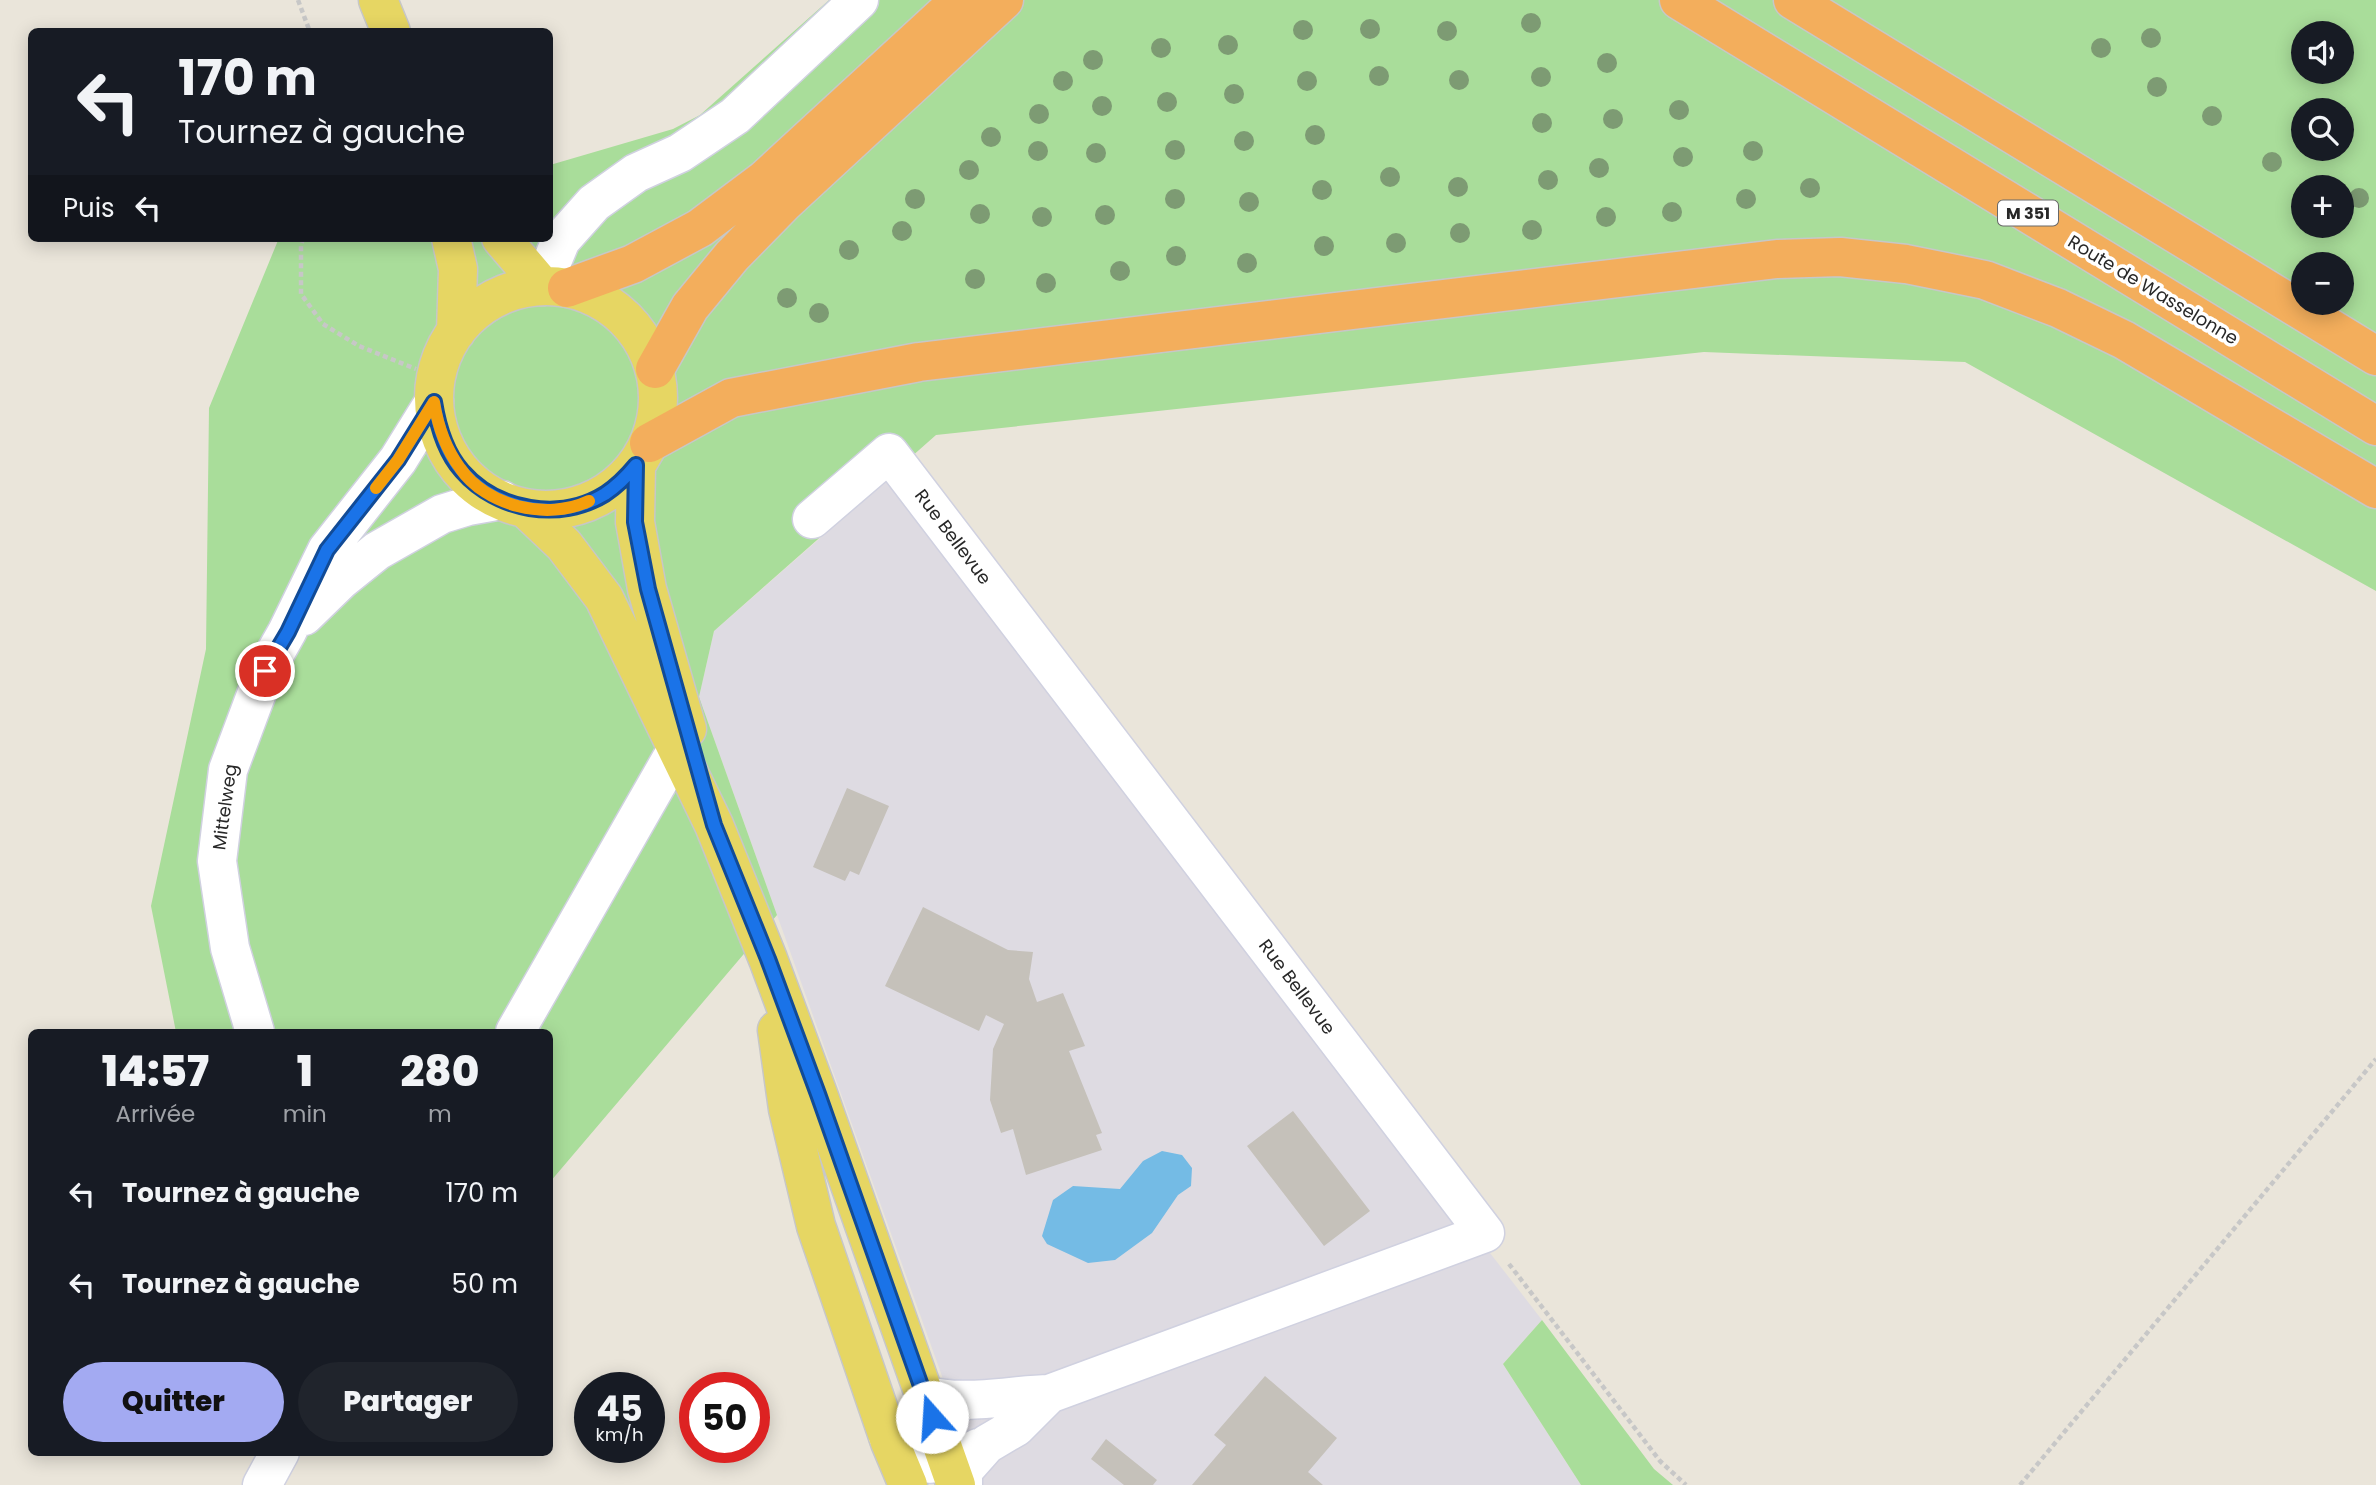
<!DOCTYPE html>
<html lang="fr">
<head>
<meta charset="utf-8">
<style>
  body { margin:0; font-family:Poppins,sans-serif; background:#20242c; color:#f1f3f6; height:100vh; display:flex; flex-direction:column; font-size:26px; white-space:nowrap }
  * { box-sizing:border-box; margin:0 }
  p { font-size:23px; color:#9ea1a6 }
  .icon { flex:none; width:38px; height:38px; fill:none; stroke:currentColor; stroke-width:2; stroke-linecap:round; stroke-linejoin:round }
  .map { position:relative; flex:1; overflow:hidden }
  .details { position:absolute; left:28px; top:1029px; width:525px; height:427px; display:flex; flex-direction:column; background:#171b24; border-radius:10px; box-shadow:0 4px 18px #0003 }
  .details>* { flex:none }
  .guide { position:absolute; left:28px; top:28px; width:525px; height:214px; border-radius:10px; box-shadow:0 4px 18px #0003; background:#171b24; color:#f1f3f6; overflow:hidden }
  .buttons { position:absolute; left:2291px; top:21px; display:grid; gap:14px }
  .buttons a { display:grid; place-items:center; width:63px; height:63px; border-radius:50%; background:#171b24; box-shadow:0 4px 18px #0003; font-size:35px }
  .speed { position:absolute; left:574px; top:1372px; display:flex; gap:14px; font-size:35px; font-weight:700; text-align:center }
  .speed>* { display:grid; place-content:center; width:91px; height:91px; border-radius:50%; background:#171b24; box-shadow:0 4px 18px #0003; line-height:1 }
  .speed small { font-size:18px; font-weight:400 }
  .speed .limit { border:10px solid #d22; background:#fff; color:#111 }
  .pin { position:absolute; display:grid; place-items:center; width:60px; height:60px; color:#fff; margin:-30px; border:4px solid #fff; border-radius:50%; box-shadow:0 2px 7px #0007 }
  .me { position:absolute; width:77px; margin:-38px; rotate:341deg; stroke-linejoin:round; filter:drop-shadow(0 0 5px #0008) }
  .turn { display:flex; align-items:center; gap:24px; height:147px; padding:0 35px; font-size:32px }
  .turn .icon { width:91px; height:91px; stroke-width:2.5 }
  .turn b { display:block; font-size:49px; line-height:60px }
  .then { display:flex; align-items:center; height:66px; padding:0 35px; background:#0003; gap:14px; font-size:26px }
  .eta { display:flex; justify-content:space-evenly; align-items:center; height:119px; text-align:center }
  .eta b { font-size:42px; font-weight:800; line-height:49px }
  .button { display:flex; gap:14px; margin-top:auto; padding:14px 35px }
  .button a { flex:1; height:80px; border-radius:42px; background:#a3aaf2; color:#111; font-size:28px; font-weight:800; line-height:80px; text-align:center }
  .button a+a { background:#20242c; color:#f1f3f6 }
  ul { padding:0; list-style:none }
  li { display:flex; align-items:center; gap:21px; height:91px; padding:0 35px }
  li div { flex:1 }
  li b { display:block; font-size:26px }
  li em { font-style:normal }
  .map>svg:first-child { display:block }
  .industrial { fill:#dedbe2 }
  .green { fill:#a9dd9a; fill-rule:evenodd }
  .water { fill:#74bbe5 }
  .building { fill:#c5c1ba }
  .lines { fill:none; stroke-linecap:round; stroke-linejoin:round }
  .minor-casing { stroke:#d0d1e0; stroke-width:41 }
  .major-casing { stroke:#c7c7c7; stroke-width:41 }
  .highway-casing { stroke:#c7c7c7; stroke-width:41 }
  .path { stroke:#c7c7c7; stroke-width:4.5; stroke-dasharray:5 3.5; stroke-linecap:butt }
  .minor { stroke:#fff; stroke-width:38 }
  .major { stroke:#e6d663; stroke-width:38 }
  .highway { stroke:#f3ae5c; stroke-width:38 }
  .tree { fill:#7d9b73 }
  .route-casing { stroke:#114b97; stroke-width:18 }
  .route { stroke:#1a73e8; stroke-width:12 }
  .slow { stroke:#f59e0b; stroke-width:12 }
  .labels { text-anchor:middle; stroke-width:7; stroke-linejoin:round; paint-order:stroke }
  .shield { fill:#fff; stroke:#686868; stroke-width:2 }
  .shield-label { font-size:16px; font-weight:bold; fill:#282828 }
  .street-label { font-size:18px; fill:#282828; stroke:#fff }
</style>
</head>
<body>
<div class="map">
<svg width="2376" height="1485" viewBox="0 0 2376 1485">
  <rect width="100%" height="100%" fill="#eae5da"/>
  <!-- industrial -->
  <path class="industrial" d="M889 478 1542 1320 1503 1364 1581 1485H981L699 697 714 631Z"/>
  <!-- green -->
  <path class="green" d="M829 0H2376V591L1965 362 1704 352 936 435 714 631 699 697 777 915 550 1182V1032H176L151 906 206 649 209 408 279 238H550V165L673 129 700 115ZM2303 33H2342V72H2303ZM2303 110H2342V149H2303ZM2303 187H2342V226H2303ZM2303 264H2342V303H2303Z
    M1542 1320 1654 1469 1673 1485H1581L1503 1364Z"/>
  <!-- water -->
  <path class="water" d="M1162 1151 1182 1155 1192 1168 1191 1186 1178 1195 1152 1233 1115 1260 1088 1263 1047 1244 1042 1236 1053 1200 1073 1186 1120 1189 1143 1161Z"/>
  <!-- building -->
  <path class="building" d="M847 788 889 806 859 875 850 871 845 881 813 867Z
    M923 907 1008 950 1033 952 1029 979 1037 1002 1063 993 1085 1046 1069 1051 1102 1133 1096 1135 1102 1150 1026 1175 1013 1129 1001 1133 990 1100 993 1049 1004 1024 986 1015 979 1031 885 986Z
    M1293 1111 1370 1211 1324 1246 1247 1146Z
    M1265 1376 1337 1438 1308 1472 1323 1485H1192L1226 1445 1214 1435Z
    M1106 1439 1157 1480 1153 1485H1124L1091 1459Z"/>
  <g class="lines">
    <defs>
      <path id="minor" d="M542 286 561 240 594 203 636 173 680 153 735 116 859 0
        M812 519 889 453 1485 1233 1049 1394
        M304 616 341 580 377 551 442 514 468 506 502 500
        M255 1032 230 948 217 861 228 770 265 671 287 632 327 550 398 460 434 402
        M515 1032 677 749
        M924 1395C963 1406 1009 1395 1049 1394L1016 1427 987 1444 963 1471V1485
        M888 1436C920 1475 937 1467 978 1448
        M262 1485 280 1452"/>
      <path id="major" d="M378 0 391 32
        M451 238 458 269 456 332
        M501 238 542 286
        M434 398a112 112 0 1 1 224 0a112 112 0 1 1-224 0Z
        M636 465 635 522 647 589 687 729
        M525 508 564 545 604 598 714 825 768 959 818 1094 956 1485
        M777 1030 788 1109 816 1226 890 1442 908 1485"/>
      <path id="highway" d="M1679 0 2376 426
        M1793 0 2376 356
        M567 288 633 264 700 228 764 180 960 0
        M655 369 690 307 732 256 785 202 1004 0
        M649 443 731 398 919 362 1777 259 1840 257 1906 264 1985 280 2058 308 2124 340 2376 489"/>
    </defs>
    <!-- minor casing -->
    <use href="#minor" class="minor-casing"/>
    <!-- major casing -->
    <use href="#major" class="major-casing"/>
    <!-- highway casing -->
    <use href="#highway" class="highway-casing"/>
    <!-- path -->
    <path class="path" d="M298 0 310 32
      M303 238 301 246V294L323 324 359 346 416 369
      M1509 1264 1660 1461 1686 1485
      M2020 1485 2376 1059"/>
    <!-- minor -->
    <use href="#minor" class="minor"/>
    <!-- major -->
    <use href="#major" class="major"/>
    <!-- highway -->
    <use href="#highway" class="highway"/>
  </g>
  <!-- trees -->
  <g class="tree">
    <circle cx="1531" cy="23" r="10"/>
    <circle cx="1370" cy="29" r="10"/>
    <circle cx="1303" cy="30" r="10"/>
    <circle cx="1447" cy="31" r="10"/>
    <circle cx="2151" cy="38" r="10"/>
    <circle cx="1228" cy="45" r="10"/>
    <circle cx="1161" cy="48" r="10"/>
    <circle cx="2101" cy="48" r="10"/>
    <circle cx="1093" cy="60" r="10"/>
    <circle cx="1607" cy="63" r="10"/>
    <circle cx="1379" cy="76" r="10"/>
    <circle cx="1541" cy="77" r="10"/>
    <circle cx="1459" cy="80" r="10"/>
    <circle cx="1063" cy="81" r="10"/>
    <circle cx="1307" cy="81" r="10"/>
    <circle cx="2157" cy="87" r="10"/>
    <circle cx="1234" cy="94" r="10"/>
    <circle cx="1167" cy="102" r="10"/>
    <circle cx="1102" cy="106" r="10"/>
    <circle cx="1679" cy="110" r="10"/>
    <circle cx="1039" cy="114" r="10"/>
    <circle cx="2212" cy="116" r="10"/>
    <circle cx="1613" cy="119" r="10"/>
    <circle cx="1542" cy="123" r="10"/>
    <circle cx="1315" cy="135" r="10"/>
    <circle cx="991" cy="137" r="10"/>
    <circle cx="1244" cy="141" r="10"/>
    <circle cx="1175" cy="150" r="10"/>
    <circle cx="1038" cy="151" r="10"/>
    <circle cx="1753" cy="151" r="10"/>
    <circle cx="1096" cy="153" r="10"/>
    <circle cx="1683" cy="157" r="10"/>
    <circle cx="2272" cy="162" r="10"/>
    <circle cx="1599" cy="168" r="10"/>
    <circle cx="969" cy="170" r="10"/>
    <circle cx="1390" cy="177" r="10"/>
    <circle cx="1548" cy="180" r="10"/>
    <circle cx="1458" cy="187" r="10"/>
    <circle cx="1810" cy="188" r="10"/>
    <circle cx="1322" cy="190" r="10"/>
    <circle cx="2359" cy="198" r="10"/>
    <circle cx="915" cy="199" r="10"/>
    <circle cx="1175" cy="199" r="10"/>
    <circle cx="1746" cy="199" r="10"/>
    <circle cx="1249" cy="202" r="10"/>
    <circle cx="1672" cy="212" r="10"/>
    <circle cx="980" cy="214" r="10"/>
    <circle cx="1105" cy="215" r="10"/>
    <circle cx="1042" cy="217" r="10"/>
    <circle cx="1606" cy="217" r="10"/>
    <circle cx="1532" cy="230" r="10"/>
    <circle cx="902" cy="231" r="10"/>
    <circle cx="1460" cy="233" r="10"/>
    <circle cx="1396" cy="243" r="10"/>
    <circle cx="1324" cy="246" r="10"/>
    <circle cx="849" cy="250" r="10"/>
    <circle cx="1176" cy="256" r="10"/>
    <circle cx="1247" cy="263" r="10"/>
    <circle cx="1120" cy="271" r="10"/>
    <circle cx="975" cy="279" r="10"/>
    <circle cx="1046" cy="283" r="10"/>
    <circle cx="787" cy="298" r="10"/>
    <circle cx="819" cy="313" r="10"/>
  </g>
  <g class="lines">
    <defs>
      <path id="route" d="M265 671 288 632 327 550 398 460 434 402C438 427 445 452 462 471 497 511 560 522 605 494 617 486 627 476 636 465L635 522 648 589 714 825 768 959 818 1094 932 1417"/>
    </defs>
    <!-- route casing -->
    <use href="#route" class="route-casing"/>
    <!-- route -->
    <use href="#route" class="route"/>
    <!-- slow -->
    <path class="slow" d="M376 488 398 460 434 402C438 427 445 448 460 468 486 506 547 521 589 501"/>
  </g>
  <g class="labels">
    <!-- shield labels -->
    <rect class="shield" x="1998" y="200.5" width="60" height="25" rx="5"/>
    <g class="shield-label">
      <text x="2028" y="219">M 351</text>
    </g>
    <!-- street labels -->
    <g class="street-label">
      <text transform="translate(2153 290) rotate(31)" y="6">Route de Wasselonne</text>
      <text transform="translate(953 537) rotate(53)" y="6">Rue Bellevue</text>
      <text transform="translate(225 807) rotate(-82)" y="6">Mittelweg</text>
      <text transform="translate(1297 987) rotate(53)" y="6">Rue Bellevue</text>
    </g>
  </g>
</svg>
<div class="buttons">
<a><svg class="icon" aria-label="sound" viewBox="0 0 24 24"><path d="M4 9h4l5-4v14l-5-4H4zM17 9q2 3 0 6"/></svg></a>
<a><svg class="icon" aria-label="search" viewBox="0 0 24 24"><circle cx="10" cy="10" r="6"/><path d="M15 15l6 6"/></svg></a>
<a>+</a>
<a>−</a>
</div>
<div class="speed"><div>45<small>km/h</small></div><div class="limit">50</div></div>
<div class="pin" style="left:265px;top:671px;background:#d93025"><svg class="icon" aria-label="arrive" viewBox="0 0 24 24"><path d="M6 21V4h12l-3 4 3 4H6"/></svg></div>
<svg class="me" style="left:932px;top:1417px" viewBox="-20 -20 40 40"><circle r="19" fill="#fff"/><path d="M0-13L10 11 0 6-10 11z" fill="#1a73e8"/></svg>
<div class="guide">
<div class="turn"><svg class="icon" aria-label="left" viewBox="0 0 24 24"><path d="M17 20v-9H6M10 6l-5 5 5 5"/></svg><div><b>170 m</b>Tournez à gauche</div></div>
<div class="then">Puis<svg class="icon" aria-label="left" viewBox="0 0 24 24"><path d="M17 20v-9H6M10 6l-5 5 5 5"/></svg></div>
</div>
<section class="details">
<div class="eta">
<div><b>14:57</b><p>Arrivée</p></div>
<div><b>1</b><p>min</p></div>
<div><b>280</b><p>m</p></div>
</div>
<ul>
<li><svg class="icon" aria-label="left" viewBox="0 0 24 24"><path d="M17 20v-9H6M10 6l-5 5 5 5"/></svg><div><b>Tournez à gauche</b></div><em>170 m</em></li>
<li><svg class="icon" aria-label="left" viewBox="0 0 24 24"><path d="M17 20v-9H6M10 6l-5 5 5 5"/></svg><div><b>Tournez à gauche</b></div><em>50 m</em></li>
</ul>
<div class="button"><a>Quitter</a><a>Partager</a></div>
</section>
</div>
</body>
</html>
